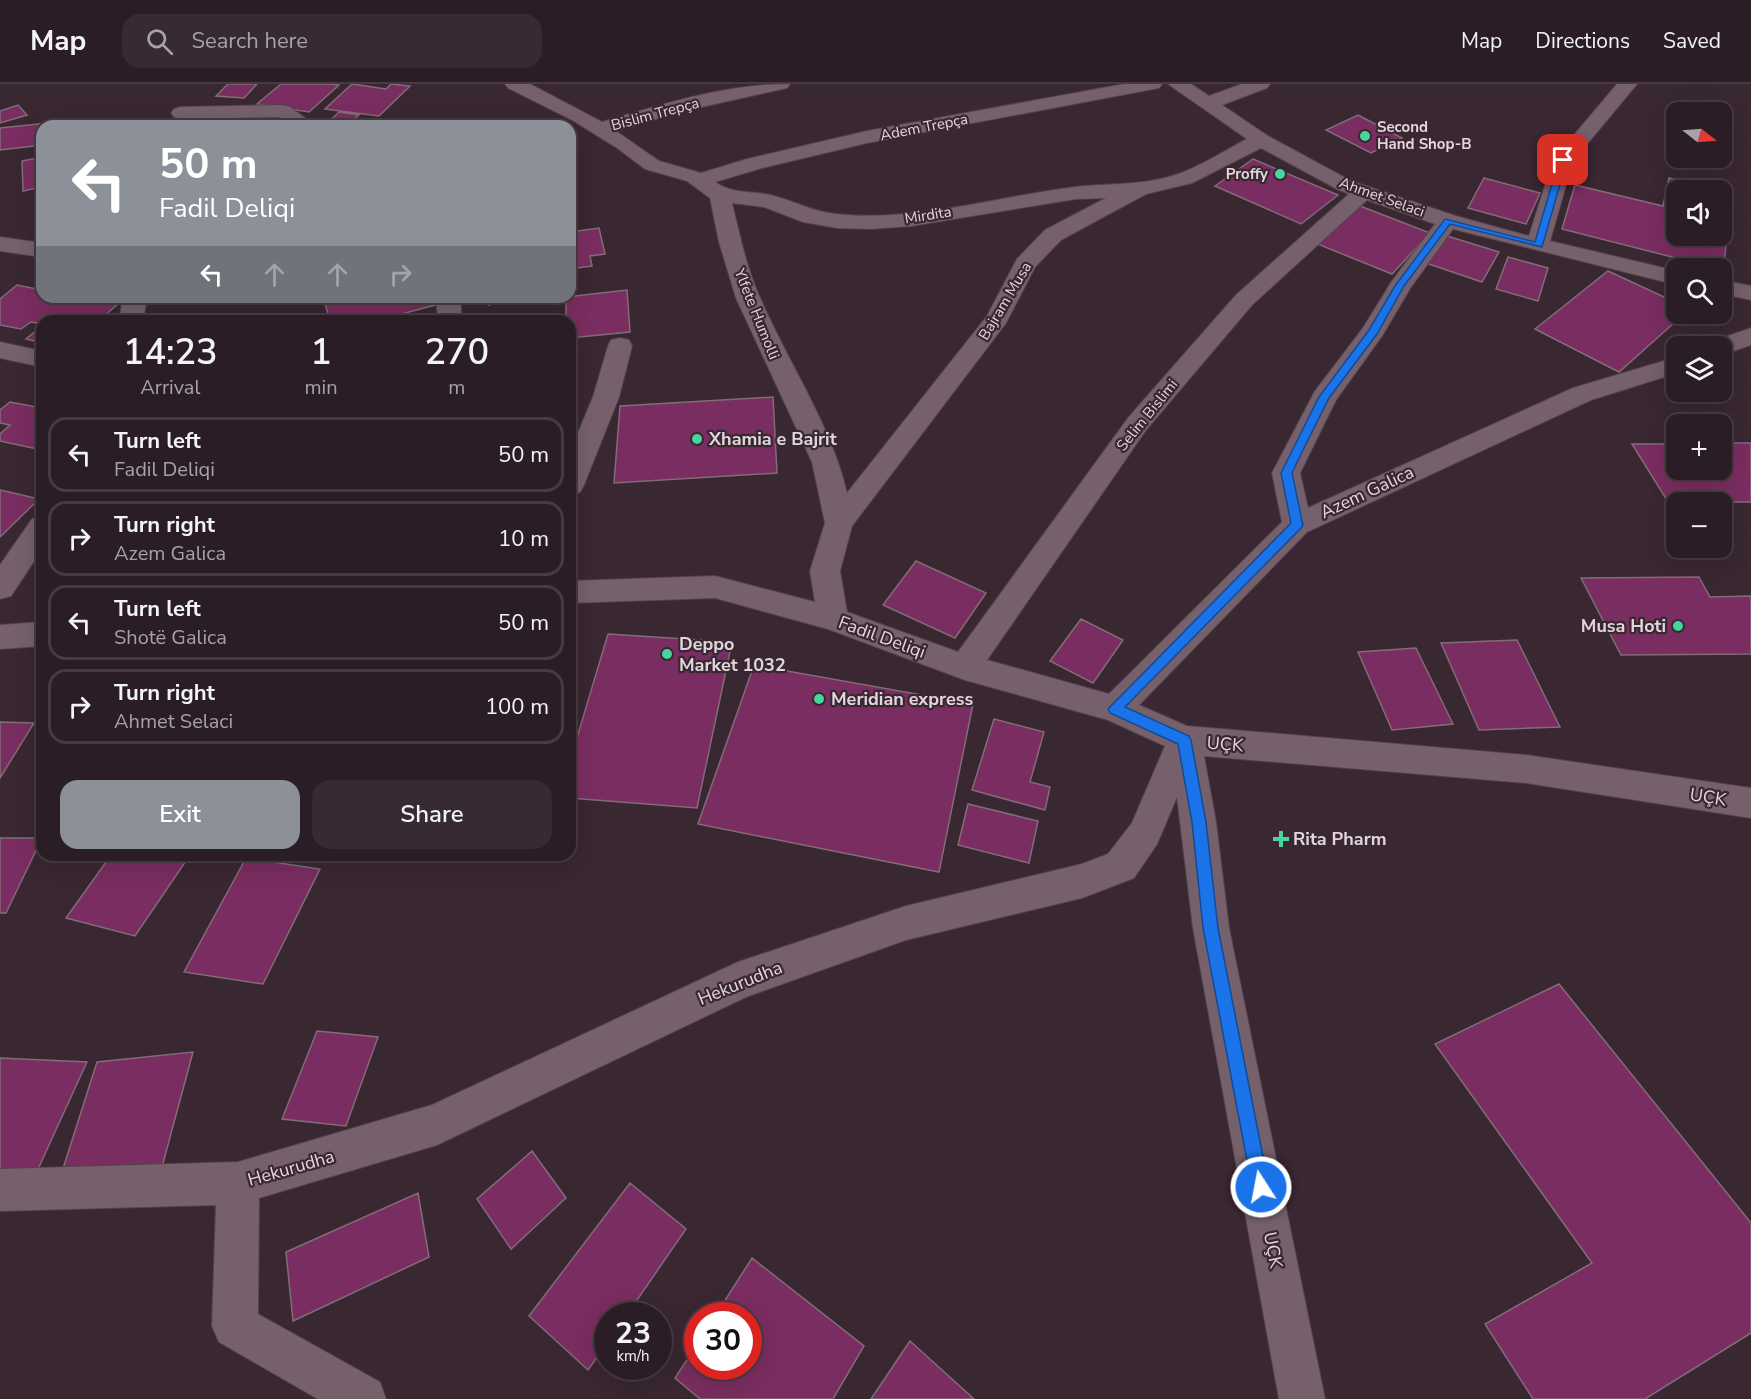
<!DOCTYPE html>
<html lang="en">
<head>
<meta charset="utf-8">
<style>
  body { margin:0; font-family:"Nunito Sans",sans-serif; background:#372a32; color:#f1f3f6; height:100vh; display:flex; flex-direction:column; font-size:22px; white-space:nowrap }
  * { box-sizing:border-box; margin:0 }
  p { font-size:20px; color:#a6a2a7 }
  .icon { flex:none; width:33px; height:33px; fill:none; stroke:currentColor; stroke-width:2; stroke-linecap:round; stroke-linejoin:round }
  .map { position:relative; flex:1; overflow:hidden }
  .panel { position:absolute; left:36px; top:231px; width:540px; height:546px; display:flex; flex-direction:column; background:#2b1d25; border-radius:18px; box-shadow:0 6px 24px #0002,0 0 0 2px #473b42 }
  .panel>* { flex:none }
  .banner { position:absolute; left:36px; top:36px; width:540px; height:183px; border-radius:18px; box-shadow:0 6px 24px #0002,0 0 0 2px #473b42; background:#8c9099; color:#fff; overflow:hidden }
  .needle { width:39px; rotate:107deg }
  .tools { position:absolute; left:1666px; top:18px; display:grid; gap:12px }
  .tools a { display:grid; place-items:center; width:66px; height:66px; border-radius:12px; background:#2b1d25; box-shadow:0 6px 24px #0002,0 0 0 2px #473b42; font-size:30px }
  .speed { position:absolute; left:594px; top:1218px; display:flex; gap:12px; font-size:30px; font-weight:700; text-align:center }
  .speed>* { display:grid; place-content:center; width:78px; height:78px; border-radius:50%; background:#2b1d25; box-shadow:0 6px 24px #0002,0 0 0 2px #473b42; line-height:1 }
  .speed small { font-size:15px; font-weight:400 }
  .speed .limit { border:9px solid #d22; background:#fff; color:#111 }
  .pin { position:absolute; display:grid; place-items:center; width:51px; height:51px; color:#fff; margin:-26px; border-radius:12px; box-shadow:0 3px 9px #0006 }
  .me { position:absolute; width:66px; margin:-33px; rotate:349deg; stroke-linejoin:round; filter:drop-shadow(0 0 4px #0008) }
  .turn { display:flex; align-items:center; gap:21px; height:126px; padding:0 24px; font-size:27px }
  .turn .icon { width:78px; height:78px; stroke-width:2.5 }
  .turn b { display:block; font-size:42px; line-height:51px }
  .lanes { display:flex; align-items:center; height:57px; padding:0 24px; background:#0003; justify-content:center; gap:30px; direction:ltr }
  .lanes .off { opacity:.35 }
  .eta { display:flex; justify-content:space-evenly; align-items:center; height:102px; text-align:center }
  .eta b { font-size:36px; font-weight:600; line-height:42px }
  .primary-button { display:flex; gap:12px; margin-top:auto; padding:12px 24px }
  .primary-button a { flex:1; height:69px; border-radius:18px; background:#8c9099; color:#fff; font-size:24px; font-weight:600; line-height:69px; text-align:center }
  .primary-button a+a { background:#372a32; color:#f1f3f6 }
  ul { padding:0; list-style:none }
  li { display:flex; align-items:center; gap:18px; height:75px; margin:0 12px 9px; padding:0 12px; border:3px solid #473b42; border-radius:18px }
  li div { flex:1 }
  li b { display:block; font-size:22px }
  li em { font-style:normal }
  header { display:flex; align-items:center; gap:36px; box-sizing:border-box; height:84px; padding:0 30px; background:#2b1d25; border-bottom:2px solid #473b42 }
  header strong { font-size:28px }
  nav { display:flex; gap:33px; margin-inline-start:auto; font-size:21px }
  .search { width:420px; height:54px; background:#372a32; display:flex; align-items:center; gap:15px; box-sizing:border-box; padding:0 21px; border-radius:18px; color:#a6a2a7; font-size:22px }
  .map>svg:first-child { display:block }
  .building { fill:#7a2d60; stroke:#816c78; stroke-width:1.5; fill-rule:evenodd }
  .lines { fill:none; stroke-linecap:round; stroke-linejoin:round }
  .minor-casing { stroke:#52434c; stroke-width:2 }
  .minor { fill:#75606c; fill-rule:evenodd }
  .route { fill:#1a73e8; stroke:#114b97; stroke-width:1.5 }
  .poi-dot { fill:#47d49d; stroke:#392731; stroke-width:2 }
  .labels { text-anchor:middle; stroke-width:4.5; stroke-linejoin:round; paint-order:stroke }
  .far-street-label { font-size:15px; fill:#e2d6dc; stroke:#392731 }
  .far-poi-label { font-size:15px; font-weight:bold; fill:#e2d6dc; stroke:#392731; text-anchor:start }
  .poi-label { font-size:18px; font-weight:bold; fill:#e2d6dc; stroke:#392731; text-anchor:start }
  .street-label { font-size:18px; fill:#e2d6dc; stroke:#392731 }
</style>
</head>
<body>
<header>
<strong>Map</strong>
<div class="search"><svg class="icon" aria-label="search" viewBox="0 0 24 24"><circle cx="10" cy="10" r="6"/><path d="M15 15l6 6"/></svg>Search here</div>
<nav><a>Map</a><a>Directions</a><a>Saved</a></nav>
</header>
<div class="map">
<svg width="1751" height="1315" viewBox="0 0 1751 1315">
  <rect width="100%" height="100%" fill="#392731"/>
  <!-- building -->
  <path class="building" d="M228 0H257L244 14 216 12Z
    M281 0H329L339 1 309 28 257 20Z
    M352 0 386 5 391 0 410 2 379 32 325 25Z
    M18 21 27 31 0 39V27Z
    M339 28 359 31 347 42 326 40Z
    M1358 31 1402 54 1371 69 1326 46Z
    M405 35 417 42H391Z
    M76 36 74 42H42V61L0 66V44Z
    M42 73V103L23 107 22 77Z
    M1253 75 1338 111 1301 140 1215 102Z
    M1484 94 1540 109 1526 140 1468 124Z
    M1669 94 1733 109 1723 186 1562 145 1575 101 1663 122ZM1677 106H1722V152H1677Z
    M1355 120 1430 149 1392 190 1315 159Z
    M599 144 605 170 590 172 592 182 570 185V148Z
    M1444 151 1499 168 1482 198 1426 179Z
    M1508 173 1548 184 1538 217 1496 205Z
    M1608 187 1677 219V230H1684L1619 288 1535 245Z
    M17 201 42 206V213H78L117 221 98 237H42V240L31 238 21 245 0 241V215Z
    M627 206 630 248 570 254V237H566V213Z
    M334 213H436L439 220 376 237H330L324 216Z
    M484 213H513L489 221Z
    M553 230 551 237H491L492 232Z
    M42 242V259L26 255Z
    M773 313 777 389 614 399 620 322Z
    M10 318 42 324V366L0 357V350L10 341 0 339V326Z
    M1722 359H1751V418H1668L1632 360H1677V386H1722Z
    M0 406 39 415 0 453Z
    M916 477 986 509 955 554 883 521Z
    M1699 493 1710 513 1751 512V570L1621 571 1581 494Z
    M1081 535 1123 556 1093 599 1050 577Z
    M608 550 732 558 697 724 570 714V677Z
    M1517 556 1560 643 1479 646 1441 559Z
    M1416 564 1453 640 1392 646 1358 568Z
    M754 581 973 620 939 788 698 740Z
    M994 635 1044 648 1030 698 1050 703 1045 726 972 706Z
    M0 638 34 639 0 694Z
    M968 720 1038 737 1029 779 958 761Z
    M0 754H42L6 829H0Z
    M111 771H190L135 852 66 834Z
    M246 774 320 785 263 900 184 888Z
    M1559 900 1751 1139V1249L1645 1315H1533L1485 1240 1592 1179 1435 960Z
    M317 947 378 953 346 1042 282 1035Z
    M193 968 162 1083 60 1094 97 978Z
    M0 974 87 978 33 1096 0 1095Z
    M532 1067 566 1114 511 1165 477 1115Z
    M630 1099 686 1145 626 1232H608V1258L588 1286 529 1232Z
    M418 1109 429 1173 293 1237 286 1168Z
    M752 1174 864 1262 833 1315H700L675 1294 698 1259V1282H748V1232H715Z
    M910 1257 974 1315H871Z"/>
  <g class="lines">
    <defs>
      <path id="minor" d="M505 0H530L602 38C664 20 725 0 790 0L787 4 679 28 616 47 659 77 701 89 747 75 867 47 1124 0H1162L1159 4 867 59 762 84 715 98C732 110 752 107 771 111 794 117 813 128 836 130 912 139 999 112 1075 103 1109 99 1144 102 1178 90 1201 82 1224 67 1247 55L1168 0H1191L1209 12 1242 0H1270L1267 4 1222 21 1268 52 1351 97 1456 132 1529 152 1553 76 1617 0H1637L1573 77 1550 157 1677 187V201L1453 145 1411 203 1382 252 1336 316 1300 389 1308 424 1573 304 1677 273V289L1591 316 1307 448 1139 621 1187 642 1526 671 1751 704V734L1526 699 1204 672 1216 738 1229 844 1325 1315H1279L1193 844 1177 713 1157 760 1134 794 1082 814 906 856 746 913 437 1061 259 1114 258 1230 380 1298 386 1315H318L219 1258 212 1242 216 1121 0 1127V1085L238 1078 432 1021 738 878 906 822 1082 780 1108 770 1132 739 1165 662 1108 636 965 596 828 545 715 514 570 519V497L715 492 815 518 810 487 825 439 812 378 736 214 719 158 710 114 687 97 645 85 617 64 572 36 508 4ZM1261 64 1337 105 1349 110 1236 211 1128 334 958 568 847 528 840 487 852 442 1006 239 1035 183 1061 156 1146 110 1192 99ZM1106 114 1045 146 1017 175 987 232 847 409C831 341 789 280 761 216 747 186 740 152 732 119L764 123 803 138 837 144 871 145 911 142 1076 115ZM1367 116 1435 140 1392 197 1363 244 1315 307 1272 389 1282 438 1109 610 987 576 1146 346 1252 221Z
        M283 21 290 23 316 42H293L279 33 181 35 174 33 171 29 174 25 181 23Z
        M0 153 42 159V173L0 167Z
        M1722 196 1751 202V216L1722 210Z
        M123 213H147L143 237H119Z
        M436 213H460L462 237H438Z
        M1751 244V261L1722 271V262H1710L1713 257Z
        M620 254 629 256 632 262 619 313 584 401 580 408 570 411V368L593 313 608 262 611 256Z
        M0 258 42 267V283L0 274Z
        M42 432V465L11 512 0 515V481L32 435Z
        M42 538V562L0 565V541Z"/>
    </defs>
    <!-- minor casing -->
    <use href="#minor" class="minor-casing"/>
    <!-- minor -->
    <use href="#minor" class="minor"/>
  </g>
  <!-- route -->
  <path class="route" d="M1563 73 1567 76 1542 163 1450 140 1404 202 1377 250 1329 314 1301 370 1292 389 1303 441 1301 444 1125 623 1189 652 1191 656 1206 738 1218 844 1269 1103 1267 1109 1261 1112 1254 1109 1252 1103 1203 844 1192 738 1178 660 1110 629 1108 625 1291 439 1281 389 1319 313 1369 246 1395 202 1445 135 1535 158 1559 76Z"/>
  <!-- markers -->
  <g class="poi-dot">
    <circle cx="1365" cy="52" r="6"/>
    <circle cx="1280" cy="90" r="6"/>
    <circle cx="697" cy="355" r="6"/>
    <circle cx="1678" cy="542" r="6"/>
    <circle cx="667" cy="570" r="6"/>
    <circle cx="819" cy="615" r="6"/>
    <path d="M1278 746h6v6h6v6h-6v6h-6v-6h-6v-6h6z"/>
  </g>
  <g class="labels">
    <!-- far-street labels -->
    <g class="far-street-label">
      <text transform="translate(655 30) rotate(-15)" y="5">Bislim Trepça</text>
      <text transform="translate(924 43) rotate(-11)" y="5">Adem Trepça</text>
      <text transform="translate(1382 113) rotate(20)" y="5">Ahmet Selaci</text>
      <text transform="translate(928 131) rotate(-9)" y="5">Mirdita</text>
      <text transform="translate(1005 217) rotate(-59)" y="5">Bajram Musa</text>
      <text transform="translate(757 230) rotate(68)" y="5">Ylfete Humolli</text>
      <text transform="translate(1147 331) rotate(-51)" y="5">Selim Bislimi</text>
    </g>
    <!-- far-poi labels -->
    <g class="far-poi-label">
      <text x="1377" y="48">Second<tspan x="1377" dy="17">Hand Shop-B</tspan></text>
      <text x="1268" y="95" text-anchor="end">Proffy</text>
    </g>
    <!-- poi labels -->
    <g class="poi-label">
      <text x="709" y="361">Xhamia e Bajrit</text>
      <text x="1666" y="548" text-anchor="end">Musa Hoti</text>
      <text x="679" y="566">Deppo<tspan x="679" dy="21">Market 1032</tspan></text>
      <text x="831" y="621">Meridian express</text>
      <text x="1293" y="761">Rita Pharm</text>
    </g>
    <!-- street labels -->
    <g class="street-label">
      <text transform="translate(1367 408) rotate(-25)" y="6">Azem Galica</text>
      <text transform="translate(882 553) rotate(20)" y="6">Fadil Deliqi</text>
      <text transform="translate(1225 660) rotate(5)" y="6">UÇK</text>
      <text transform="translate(1708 713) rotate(9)" y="6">UÇK</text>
      <text transform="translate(740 899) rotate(-22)" y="6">Hekurudha</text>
      <text transform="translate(291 1084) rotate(-16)" y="6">Hekurudha</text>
      <text transform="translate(1273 1166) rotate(79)" y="6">UÇK</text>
    </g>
  </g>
</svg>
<div class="tools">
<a><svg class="needle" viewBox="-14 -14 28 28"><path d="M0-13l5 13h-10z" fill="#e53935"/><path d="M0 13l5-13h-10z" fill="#a6a2a7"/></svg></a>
<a><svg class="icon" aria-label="sound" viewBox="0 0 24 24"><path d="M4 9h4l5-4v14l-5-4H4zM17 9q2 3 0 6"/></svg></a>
<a><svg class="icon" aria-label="search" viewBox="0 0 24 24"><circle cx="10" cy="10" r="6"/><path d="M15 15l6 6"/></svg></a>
<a><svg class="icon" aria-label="layers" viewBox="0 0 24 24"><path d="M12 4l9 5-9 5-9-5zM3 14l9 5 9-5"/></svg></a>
<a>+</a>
<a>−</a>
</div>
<div class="speed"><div>23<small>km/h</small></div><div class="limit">30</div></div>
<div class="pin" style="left:1563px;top:76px;background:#d93025"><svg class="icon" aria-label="arrive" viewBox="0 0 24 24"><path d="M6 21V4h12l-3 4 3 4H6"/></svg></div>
<svg class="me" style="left:1261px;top:1103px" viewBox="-20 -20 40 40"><circle r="17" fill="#1a73e8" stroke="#fff" stroke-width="3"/><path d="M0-11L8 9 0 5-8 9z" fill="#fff"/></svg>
<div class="banner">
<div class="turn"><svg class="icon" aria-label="left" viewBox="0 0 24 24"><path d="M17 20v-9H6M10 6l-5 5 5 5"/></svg><div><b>50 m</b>Fadil Deliqi</div></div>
<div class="lanes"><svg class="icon" aria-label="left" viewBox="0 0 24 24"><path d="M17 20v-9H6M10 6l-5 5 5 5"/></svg><svg class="icon off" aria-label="ahead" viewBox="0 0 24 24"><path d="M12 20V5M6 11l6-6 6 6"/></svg><svg class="icon off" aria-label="ahead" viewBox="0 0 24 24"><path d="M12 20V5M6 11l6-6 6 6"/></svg><svg class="icon off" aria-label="right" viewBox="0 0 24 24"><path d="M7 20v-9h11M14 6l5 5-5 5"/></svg></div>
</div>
<section class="panel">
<div class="eta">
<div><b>14:23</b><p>Arrival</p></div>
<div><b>1</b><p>min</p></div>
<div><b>270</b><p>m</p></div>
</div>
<ul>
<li><svg class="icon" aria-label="left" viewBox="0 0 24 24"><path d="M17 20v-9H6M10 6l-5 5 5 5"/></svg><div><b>Turn left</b><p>Fadil Deliqi</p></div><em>50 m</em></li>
<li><svg class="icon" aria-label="right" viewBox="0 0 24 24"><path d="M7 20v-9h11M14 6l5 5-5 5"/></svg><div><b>Turn right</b><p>Azem Galica</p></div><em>10 m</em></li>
<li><svg class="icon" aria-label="left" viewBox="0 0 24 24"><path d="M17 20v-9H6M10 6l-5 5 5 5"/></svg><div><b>Turn left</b><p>Shotë Galica</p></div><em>50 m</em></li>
<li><svg class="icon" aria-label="right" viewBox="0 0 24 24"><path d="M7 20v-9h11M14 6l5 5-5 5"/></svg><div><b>Turn right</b><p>Ahmet Selaci</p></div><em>100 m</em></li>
</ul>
<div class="primary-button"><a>Exit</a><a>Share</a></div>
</section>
</div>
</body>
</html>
